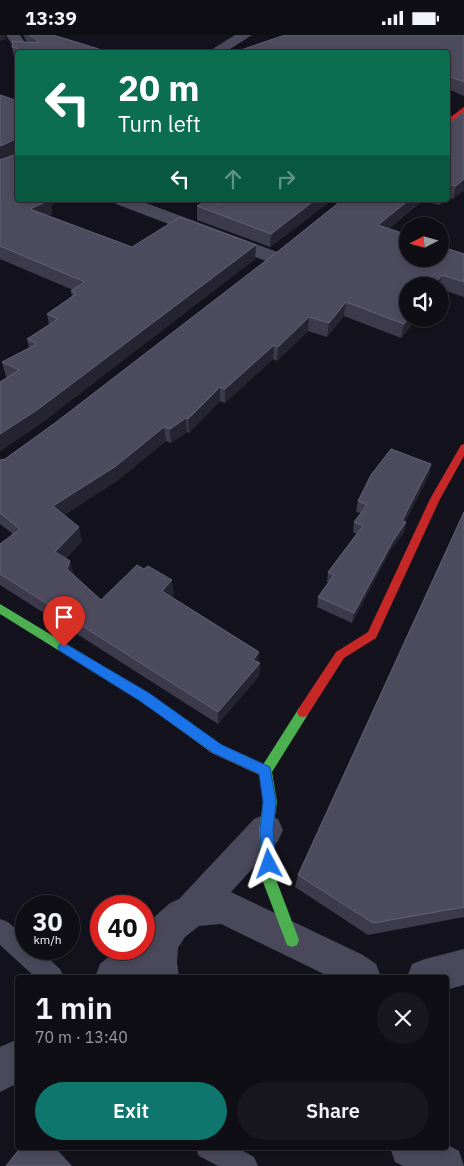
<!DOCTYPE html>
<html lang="en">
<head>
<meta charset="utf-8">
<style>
  body { margin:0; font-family:"IBM Plex Sans",sans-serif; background:#18171e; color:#f1f3f6; height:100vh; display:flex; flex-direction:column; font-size:19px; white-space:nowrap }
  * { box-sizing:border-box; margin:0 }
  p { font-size:16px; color:#9b9ca0 }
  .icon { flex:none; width:28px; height:28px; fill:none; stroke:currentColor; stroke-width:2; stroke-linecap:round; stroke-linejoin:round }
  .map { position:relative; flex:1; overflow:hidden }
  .side { position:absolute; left:15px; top:940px; width:434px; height:175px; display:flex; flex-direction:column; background:#0f0e15; border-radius:5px; box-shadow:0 2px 8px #0003,0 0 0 1px #2f2e34 }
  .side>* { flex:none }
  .banner { position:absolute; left:15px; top:15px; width:435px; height:152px; border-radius:5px; box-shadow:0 2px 8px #0003,0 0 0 1px #2f2e34; background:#0b6e4f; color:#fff; overflow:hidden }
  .needle { width:32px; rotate:264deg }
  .controls { position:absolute; left:399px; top:182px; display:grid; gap:10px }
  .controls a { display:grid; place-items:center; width:50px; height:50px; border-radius:50%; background:#0f0e15; box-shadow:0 2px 8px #0003,0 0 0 1px #2f2e34; font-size:25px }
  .speed { position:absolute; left:15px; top:860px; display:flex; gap:10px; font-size:25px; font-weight:700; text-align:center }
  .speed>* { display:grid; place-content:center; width:65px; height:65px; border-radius:50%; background:#0f0e15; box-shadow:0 2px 8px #0003,0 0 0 1px #2f2e34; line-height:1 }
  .speed small { font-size:12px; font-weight:400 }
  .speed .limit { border:8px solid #d22; background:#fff; color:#111 }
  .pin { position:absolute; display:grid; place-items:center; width:42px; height:42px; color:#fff; margin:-51px -21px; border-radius:50% 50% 50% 0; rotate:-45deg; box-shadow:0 0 5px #0007 }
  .pin .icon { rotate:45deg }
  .me { position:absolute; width:55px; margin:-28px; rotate:356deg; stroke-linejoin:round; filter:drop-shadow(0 0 4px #0008) }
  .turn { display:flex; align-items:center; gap:18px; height:105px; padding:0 20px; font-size:22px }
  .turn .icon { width:65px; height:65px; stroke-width:2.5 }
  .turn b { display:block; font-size:35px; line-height:42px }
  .lanes { display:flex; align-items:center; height:48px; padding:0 20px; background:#0003; justify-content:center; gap:25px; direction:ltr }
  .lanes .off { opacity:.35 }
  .round { display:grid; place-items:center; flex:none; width:52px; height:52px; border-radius:26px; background:#18171e }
  .head { display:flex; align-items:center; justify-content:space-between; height:85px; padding:0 20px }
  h1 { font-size:30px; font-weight:600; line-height:38px }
  .primary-button { display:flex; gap:10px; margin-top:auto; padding:10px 20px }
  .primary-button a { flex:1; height:58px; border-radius:30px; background:#0f766e; color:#fff; font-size:20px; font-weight:600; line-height:58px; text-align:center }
  .primary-button a+a { background:#18171e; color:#f1f3f6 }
  .status { display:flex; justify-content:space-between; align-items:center; height:35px; padding:0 25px; background:#0f0e15; direction:ltr }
  .status svg { height:14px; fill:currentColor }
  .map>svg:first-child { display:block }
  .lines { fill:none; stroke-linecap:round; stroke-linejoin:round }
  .lane { fill:#49495b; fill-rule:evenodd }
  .street { fill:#49495b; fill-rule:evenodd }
  .fast { fill:#4caf50; fill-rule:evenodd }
  .slow { fill:#ffc107; fill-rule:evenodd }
  .jam { fill:#c62828; fill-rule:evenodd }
  .wall { fill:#3d3b4b }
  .shaded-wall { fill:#262430 }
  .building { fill:#4d4b5e; stroke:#626077 }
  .route { fill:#1a73e8; stroke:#114b97 }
</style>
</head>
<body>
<div class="status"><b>13:39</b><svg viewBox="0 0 49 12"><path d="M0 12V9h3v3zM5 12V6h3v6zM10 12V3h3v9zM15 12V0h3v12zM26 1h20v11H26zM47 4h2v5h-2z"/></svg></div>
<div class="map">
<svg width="464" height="1131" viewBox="0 0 464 1131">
  <rect width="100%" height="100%" fill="#14121c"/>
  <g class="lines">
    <!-- lane -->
    <path class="lane" d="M0 884 8 887 26 903V914H38L60 934 64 942H35L0 910Z
      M195 1112H236L254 1122 258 1131H218L199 1121Z"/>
    <!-- street -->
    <path class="street" d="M6 0H20L27 11 38 18 17 17Z
      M235 0H252L224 18H206Z
      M113 165H138L280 218 282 222 280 226 273 228 266 226 116 169Z
      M266 779 278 784 283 795 278 806 231 857 363 920 376 929 381 942H330L221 889 199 891 185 902 178 913 177 927 179 942H143L142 941 140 942H95L100 929 118 914H144V891L170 868 179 864 254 784Z
      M464 914V950L446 955V942H407L412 929 425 924Z
      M18 1004V1048L0 1057V1012Z
      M446 1109 459 1116 464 1131H403L395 1127 390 1112H446Z"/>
    <!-- fast -->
    <path class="fast" d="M0 569 148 658 175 677 177 681 175 685 171 686 167 685 140 666 0 579Z
      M303 672 307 673 309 677 307 681 272 737 277 767 273 795 277 847 299 905 297 910 292 912 287 910 263 847 259 795 263 767 259 736 299 673Z"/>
    <!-- slow -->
    <path class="slow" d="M171 676 222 710 270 732 271 736 270 740 265 742 260 740 212 718 167 685 165 681 167 677Z"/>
    <!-- jam -->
    <path class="jam" d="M464 72V77L448 89V84Z
      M464 409V421L440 464 376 603 344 623 307 681 303 682 299 681 297 677 299 673 336 617 368 597 430 464 461 410Z"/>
  </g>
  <!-- wall -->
  <path class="wall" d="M23 0H53L112 18H18V24L14 23 12 12 27 7Z
    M464 0V61L448 54V18Z
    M0 60 51 170 52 179 47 181 132 212 256 210 255 224 40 389 0 416V347L8 342H6L2 327 29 313 27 304 49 290 47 279 72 261 71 256 73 255 0 224Z
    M464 77V155L453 164 448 163V90Z
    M332 165 270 212 197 185V171L220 169Z
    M342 165H443L440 170 422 166 388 194 464 219V262L440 254V251H408V284H416L401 303 344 281 327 302 308 296 277 326 273 324 225 368 220 366 189 398 187 397 171 408 166 406 118 445 64 480 82 506 66 523 74 540 101 565 174 559 171 562 260 628 259 641 218 689 0 550V509L13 499 0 489V425L5 424 55 388 281 214Z
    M431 429 429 440 405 487H406L404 497 390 516 352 588 317 572 318 562 328 548 327 547 328 537 356 499 353 497 354 487 361 478 356 477 358 466Z
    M464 477V882L368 900 295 852 298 840Z"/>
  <!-- shaded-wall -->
  <path class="shaded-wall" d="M0 0H5L6 4 0 6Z
    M16 104 18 118 0 125V111Z
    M464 144V155L453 164 456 151Z
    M42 165H59L51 170 52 179 32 188 30 174Z
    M315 165H332L270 212 271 199Z
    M409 165H422L376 204 378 190Z
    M256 210 255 224 40 389 0 416V399Z
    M442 240 439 251H433Z
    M346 267 344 281 327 302 329 288Z
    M309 282 308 296 277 326 278 312Z
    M408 284H416L401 303 404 289Z
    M274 310 273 324 225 368V354Z
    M220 352V366L189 398 188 384Z
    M186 383 187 397 171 408 170 394Z
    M164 392 166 406 118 445 56 485 53 471Z
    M431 429 429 440 400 496 402 486Z
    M406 487 404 497 390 516 352 588 354 578 393 506Z
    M79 492 82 506 58 530 55 517Z
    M70 526 74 540 67 534Z
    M172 545 174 559 163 570 162 556Z
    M259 617 258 630 260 628 259 641 218 689V677L253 625Z
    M53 1112H56L73 1131H71Z"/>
  <!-- building -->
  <path class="building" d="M29 0H53L112 18H30L12 12 13 6 38 8 37 5Z
    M285 0H464V47L448 41V18H236L238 16Z
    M0 60 18 66V165H50L30 174 132 212 180 182 256 210 37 375 0 399V347L19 335 2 327 37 309 27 304 58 284 47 279 76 259 71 256 85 247 0 211V125L17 119 16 104 0 111Z
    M464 77V144L456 151 448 149V90Z
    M207 165 220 169 226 165H315L271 199 197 171Z
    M342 165H409L378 190 408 200V224H440V211L464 219V247L442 240 433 251H408V284L404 289 346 267 329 288 309 282 278 312 274 310 225 354 220 352 188 384 186 383 170 394 164 392 116 431 53 471 79 492 55 517 70 526 67 534 101 565 137 530 144 534 148 531 172 545 162 556 259 617 253 625 260 628 218 677 0 539V509L20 494 0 478V425L5 424 55 388 281 214Z
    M391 414 431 429 402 486 406 487 393 506 354 578 318 562 334 540 328 537 363 491 354 487 367 470 358 466 371 440Z
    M464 477V872L373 888 298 840Z
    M21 1112H53L71 1131H6Z"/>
  <!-- route -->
  <path class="route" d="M64 608 149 658 222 710 270 732 276 767 273 795 276 829 274 834 269 836 264 834 262 829 260 795 263 767 259 739 213 718 140 666 60 616 58 612 60 609Z"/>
</svg>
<div class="controls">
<a><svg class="needle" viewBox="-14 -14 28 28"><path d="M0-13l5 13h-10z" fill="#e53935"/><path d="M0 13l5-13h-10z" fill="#9b9ca0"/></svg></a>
<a><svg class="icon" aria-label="sound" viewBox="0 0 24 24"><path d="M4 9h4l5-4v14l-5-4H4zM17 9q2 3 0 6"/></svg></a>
</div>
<div class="speed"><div>30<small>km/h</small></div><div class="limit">40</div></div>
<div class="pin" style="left:64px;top:612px;background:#d93025"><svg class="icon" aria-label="arrive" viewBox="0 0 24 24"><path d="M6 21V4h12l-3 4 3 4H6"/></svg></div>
<svg class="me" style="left:269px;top:829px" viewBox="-20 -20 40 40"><path d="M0-17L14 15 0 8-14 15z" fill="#1a73e8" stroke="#fff" stroke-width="4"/></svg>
<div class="banner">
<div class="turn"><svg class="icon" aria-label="left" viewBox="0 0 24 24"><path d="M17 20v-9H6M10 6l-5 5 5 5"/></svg><div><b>20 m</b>Turn left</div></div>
<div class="lanes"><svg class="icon" aria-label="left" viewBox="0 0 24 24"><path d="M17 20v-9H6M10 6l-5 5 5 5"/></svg><svg class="icon off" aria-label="ahead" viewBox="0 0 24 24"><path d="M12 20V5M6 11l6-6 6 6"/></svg><svg class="icon off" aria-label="right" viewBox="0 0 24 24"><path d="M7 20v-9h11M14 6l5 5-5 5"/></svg></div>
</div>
<section class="side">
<div class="head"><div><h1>1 min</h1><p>70 m · 13:40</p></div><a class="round"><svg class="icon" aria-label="close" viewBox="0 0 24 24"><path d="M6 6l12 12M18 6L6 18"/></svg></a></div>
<div class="primary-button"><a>Exit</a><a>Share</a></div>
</section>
</div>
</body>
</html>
